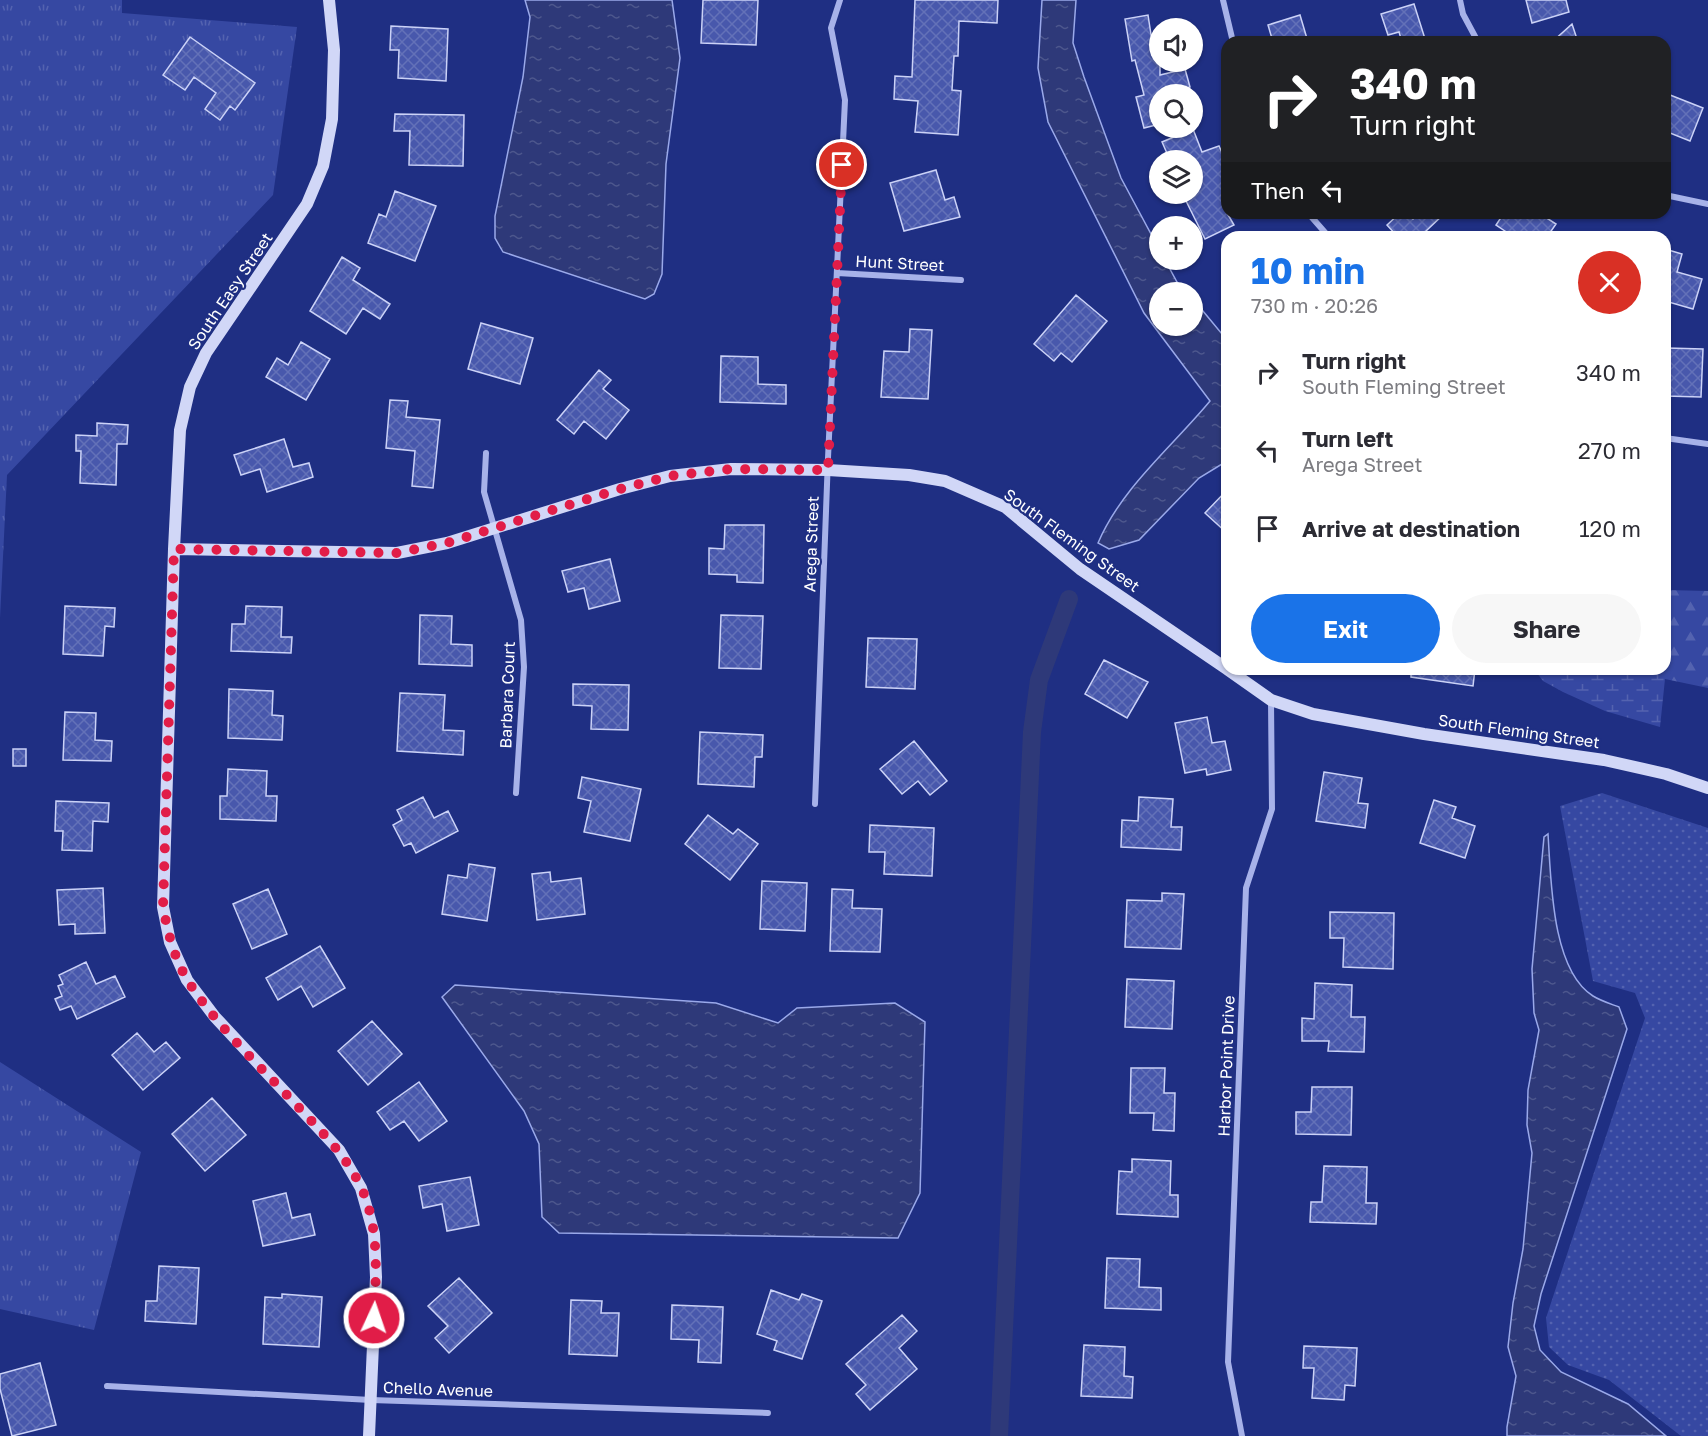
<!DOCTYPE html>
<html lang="en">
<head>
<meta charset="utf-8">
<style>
  body { margin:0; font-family:"Golos Text",sans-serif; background:#f7f7f7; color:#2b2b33; height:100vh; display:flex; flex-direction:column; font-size:22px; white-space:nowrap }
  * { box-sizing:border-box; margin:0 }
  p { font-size:20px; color:#7c7c81 }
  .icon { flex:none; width:33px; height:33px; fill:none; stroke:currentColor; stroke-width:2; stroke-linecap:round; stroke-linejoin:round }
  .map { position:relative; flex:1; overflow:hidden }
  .sheet { position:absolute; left:1221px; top:231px; width:450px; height:444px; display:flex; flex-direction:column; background:#fff; border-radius:18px; box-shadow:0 2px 4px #0004 }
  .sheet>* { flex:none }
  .guide { position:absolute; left:1221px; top:36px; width:450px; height:183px; border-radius:18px; box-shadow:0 2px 4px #0004; background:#202124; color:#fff; overflow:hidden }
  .tools { position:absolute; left:1149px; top:18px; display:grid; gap:12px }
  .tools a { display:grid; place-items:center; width:54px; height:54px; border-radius:50%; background:#fff; box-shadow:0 2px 4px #0004; font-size:30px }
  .pin { position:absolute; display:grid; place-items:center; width:51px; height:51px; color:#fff; margin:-26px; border:3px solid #fff; border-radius:50%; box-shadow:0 2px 6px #0007 }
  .me { position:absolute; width:66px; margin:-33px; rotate:3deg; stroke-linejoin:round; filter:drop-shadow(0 0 4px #0008) }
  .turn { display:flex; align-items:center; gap:21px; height:126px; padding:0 30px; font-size:27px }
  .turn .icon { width:78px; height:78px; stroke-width:2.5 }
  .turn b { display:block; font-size:42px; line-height:51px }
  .then { display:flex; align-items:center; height:57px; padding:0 30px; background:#0003; gap:12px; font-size:22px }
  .round { display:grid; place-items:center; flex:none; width:63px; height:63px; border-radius:32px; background:#f7f7f7 }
  .overview { display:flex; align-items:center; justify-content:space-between; height:102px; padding:0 30px }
  h1 { font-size:36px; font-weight:700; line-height:45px; color:#1a73e8 }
  .button { display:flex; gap:12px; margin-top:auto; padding:12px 30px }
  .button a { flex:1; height:69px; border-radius:36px; background:#1a73e8; color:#fff; font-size:24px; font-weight:700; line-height:69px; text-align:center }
  .button a+a { background:#f7f7f7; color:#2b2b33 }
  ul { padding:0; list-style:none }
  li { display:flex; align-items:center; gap:18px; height:78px; padding:0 30px }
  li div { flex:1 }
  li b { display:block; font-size:22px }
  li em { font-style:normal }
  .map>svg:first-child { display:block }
  .grass { fill:url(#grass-dots) }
  .forest { fill:url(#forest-firs) }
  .wetland { fill:url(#wetland-marsh) }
  .park { fill:url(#park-tufts) }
  .water { fill:url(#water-ripples); stroke:#9aa9ea; stroke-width:1.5 }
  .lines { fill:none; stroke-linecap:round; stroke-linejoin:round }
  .canal { stroke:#2e3979; stroke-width:18 }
  .building { fill:url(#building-cross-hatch); stroke:#cbd2f7; stroke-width:1.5 }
  .street { stroke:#a7b2e9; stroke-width:6 }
  .secondary { stroke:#d1d7f7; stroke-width:12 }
  .route { stroke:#e11d48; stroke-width:10; stroke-dasharray:0 18 }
  .labels { text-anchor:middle; stroke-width:4.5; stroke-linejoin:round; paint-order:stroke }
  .street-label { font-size:16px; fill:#fff; stroke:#1f2f83 }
</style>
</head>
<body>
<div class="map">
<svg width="1708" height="1436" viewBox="0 0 1708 1436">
  <defs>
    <pattern id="grass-dots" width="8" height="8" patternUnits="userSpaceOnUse" patternTransform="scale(1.5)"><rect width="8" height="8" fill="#3648a2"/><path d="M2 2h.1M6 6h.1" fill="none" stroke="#5463b0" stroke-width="1.8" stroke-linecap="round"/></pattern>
    <pattern id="forest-firs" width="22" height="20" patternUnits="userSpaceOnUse" patternTransform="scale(1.5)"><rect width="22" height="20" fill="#3648a2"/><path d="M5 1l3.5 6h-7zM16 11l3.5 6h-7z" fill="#5463b0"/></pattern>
    <pattern id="wetland-marsh" width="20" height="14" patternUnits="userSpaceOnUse" patternTransform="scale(1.5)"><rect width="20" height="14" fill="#3648a2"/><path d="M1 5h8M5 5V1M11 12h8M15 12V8" fill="none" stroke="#5463b0"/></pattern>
    <pattern id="park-tufts" width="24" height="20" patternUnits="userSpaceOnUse" patternTransform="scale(1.5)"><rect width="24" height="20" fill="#3648a2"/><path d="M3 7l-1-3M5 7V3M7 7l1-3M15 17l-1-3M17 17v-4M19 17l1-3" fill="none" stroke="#5463b0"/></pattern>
    <pattern id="water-ripples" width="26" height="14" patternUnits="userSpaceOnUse" patternTransform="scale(1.5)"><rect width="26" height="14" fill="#2e3979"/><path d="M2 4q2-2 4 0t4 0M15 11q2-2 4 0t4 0" fill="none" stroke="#4d578d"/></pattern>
    <pattern id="building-cross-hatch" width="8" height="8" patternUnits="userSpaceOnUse" patternTransform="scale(1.5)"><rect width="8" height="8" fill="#4858ac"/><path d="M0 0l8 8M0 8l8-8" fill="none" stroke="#6371b8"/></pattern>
  </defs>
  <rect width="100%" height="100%" fill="#1f2f83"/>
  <!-- grass -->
  <path class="grass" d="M1602 793 1708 828V1436H1681L1609 1380 1568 1365 1549 1347 1546 1318 1645 1018 1635 993 1593 981 1560 806Z"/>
  <!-- forest -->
  <path class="forest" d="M1665 590 1708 591V688L1665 679Z"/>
  <!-- wetland -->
  <path class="wetland" d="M1665 649V679L1660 727 1605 711 1563 692 1543 681 1534 669H1665Z"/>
  <!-- park -->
  <path class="park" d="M0 0H122V13L297 27 273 195 7 475 0 618Z
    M0 1062 141 1152 94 1330 0 1309Z"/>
  <!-- water -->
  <path class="water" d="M525 0H672L680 58 666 164 662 274 654 294 645 299 503 252 495 238V216L523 77 530 17Z
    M1042 0H1076L1073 43 1084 77 1121 178 1159 249 1160 260H1165L1177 282 1187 292H1160V326H1192L1193 299 1227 340V461L1199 478 1139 540 1109 549 1098 543C1122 487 1172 447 1210 401L1144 313 1048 122 1038 68Z
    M1548 834C1551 877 1551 970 1593 996 1601 1001 1611 1004 1619 1007L1627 1029 1541 1294 1534 1326 1540 1350 1561 1372 1628 1404 1666 1436H1507V1427L1516 1376 1508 1347 1513 1303 1523 1249 1532 1153 1527 1125 1528 1090 1539 1030 1534 1013 1532 969 1544 837Z
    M455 985 716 1003 778 1023 797 1008 895 1003 925 1022 920 1193 898 1238 559 1233 542 1217 539 1144 524 1111 442 997Z"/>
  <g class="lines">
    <!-- canal -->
    <path class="canal" d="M999 1436 1032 732 1039 680 1069 599"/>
  </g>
  <!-- building -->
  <path class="building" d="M703 0H758L756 45 701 43Z
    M915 0H998L997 23 959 21 958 56H954L952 90 961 91 958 135 915 132 918 101 894 99 895 76 912 77Z
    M1526 0H1566L1569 12 1532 23Z
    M1414 4 1426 42H1402L1399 32 1388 35 1381 14Z
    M1148 15 1152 41 1160 40V75L1185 69 1190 87 1171 92 1172 94H1160V124L1144 128 1136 97 1144 95 1135 60 1132 61 1125 19Z
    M1300 15 1308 42H1273L1268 25Z
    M1572 24 1578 42H1552Z
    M391 26 448 29 446 81 398 78 399 50H390Z
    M190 37 255 83 235 110 230 106 220 120 205 109 216 93 194 77 185 90 163 75Z
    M1665 93 1703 108 1690 141 1665 131Z
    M395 114 464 115 463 166 409 165 410 131H394Z
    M1193 129 1202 152 1219 146 1227 164V213L1234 225 1205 239 1185 199 1192 196V160H1170L1162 142Z
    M936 170 945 200 954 197 960 217 904 231 890 183Z
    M395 191 436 206 415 261 368 243 379 214 386 217Z
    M1400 213H1407L1413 219 1419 213H1445L1426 231 1431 237H1398L1387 225Z
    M1504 213H1539L1556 224 1547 237H1514L1496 225Z
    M1665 249 1682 254 1677 272 1702 279 1693 309 1665 301Z
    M342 257 360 268 353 280 390 304 380 319 363 308 346 334 310 311Z
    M1076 295 1107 321 1072 362 1061 353 1054 361 1034 344Z
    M481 323 533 338 520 384 468 369Z
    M910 329 932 330 928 399 881 397 884 351 909 352Z
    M301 342 330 359 306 400 266 377 277 358 288 365Z
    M1667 348 1703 349 1701 397 1666 396Z
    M721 356 758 357V384L786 385V404L720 402Z
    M599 370 611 380 603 389 629 410 606 439 584 421 574 434 557 420Z
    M390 400 408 401 406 417 440 420 433 488 412 486 415 451 386 448Z
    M97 423 128 425 127 444H117L116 485 80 483 81 451H76V435L97 436Z
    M284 439 293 467 309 463 313 477 267 492 260 469 241 475 234 455Z
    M1227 490V533L1205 513Z
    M725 525H764L763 583 737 582V575L709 574V548L724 549Z
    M610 559 620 601 589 609 584 588 568 592 562 571Z
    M65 606 115 608 114 627 105 626 103 656 63 654Z
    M246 606 282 607 281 637H292L291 653 231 651 232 624H245Z
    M420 615 452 616 451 644 472 645V666L419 664Z
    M721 615 763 616 761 669 719 668Z
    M868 638 917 639 915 689 866 687Z
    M1104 660 1148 682 1127 718 1085 694Z
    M1411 669H1475L1473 686 1411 677Z
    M573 684 629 685 628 730 591 729 592 706 573 705Z
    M229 689 273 691 272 715 283 716 282 740 228 738Z
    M400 693 445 695 443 730 464 731 463 755 397 751Z
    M65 712 96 713 95 740 112 741 111 761 63 760Z
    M1207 717 1212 743 1225 741 1231 770 1207 775 1206 769 1185 773 1175 723Z
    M700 732 763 735 762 757H755L754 787 698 784Z
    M914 741 947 781 930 795 918 781 902 794 880 769Z
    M13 749H26V766H13Z
    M228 769 267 771 266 796H277L276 821 220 819V796H227Z
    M1324 772 1362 778 1358 803 1368 804 1365 828 1316 821Z
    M582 777 641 789 630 841 584 832 591 801 578 798Z
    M423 797 434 818 448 811 458 831 416 853 411 843 404 846 393 825 402 820 397 810Z
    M1139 797 1173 799 1171 827H1182L1181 850 1121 847 1122 820 1138 821Z
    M1434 800 1456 807 1452 818 1475 826 1465 858 1420 843Z
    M56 801 109 803 108 822 93 821 92 851 62 850 63 831H55Z
    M708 815 733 834 738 829 758 844 730 880 685 844Z
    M870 825 934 828 932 876 884 874 885 852H869Z
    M469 864 495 868 487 921 442 914 448 875 467 878Z
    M550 872 551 882 581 878 585 914 537 920 532 874Z
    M762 881 807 883 805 931 760 929Z
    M103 888 105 933 75 934V924L59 925 57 890Z
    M268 889 287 934 252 949 233 904Z
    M832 889 853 890 852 908 882 909 880 952 830 951Z
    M1162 893 1184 894 1181 949 1125 947 1127 900 1162 901Z
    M1330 912 1394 913 1393 969 1343 967 1344 938H1330Z
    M320 946 345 988 313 1007 301 986 278 1000 266 978Z
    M86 962 96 984 115 976 125 997 77 1019 71 1006 60 1010 55 999 62 996 58 986 63 984 59 975Z
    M1127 979 1174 981 1172 1029 1125 1027Z
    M1315 983 1352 985 1351 1017H1365L1364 1052 1328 1051 1329 1041H1302V1018L1314 1019Z
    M372 1021 402 1054 368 1085 338 1051Z
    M137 1033 154 1052 166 1042 180 1058 143 1090 112 1055Z
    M1131 1068H1165L1164 1093H1175L1174 1131 1153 1130 1154 1113H1130Z
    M419 1082 447 1121 419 1141 404 1121 390 1130 377 1112Z
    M1312 1087H1352L1351 1135 1296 1134V1112H1311Z
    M212 1098 246 1135 205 1171 172 1134Z
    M1132 1159 1171 1161 1170 1195H1178V1217L1117 1214 1119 1171 1132 1172Z
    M1324 1166 1367 1167 1366 1203H1377L1376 1224 1310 1222 1311 1202H1322Z
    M470 1177 479 1225 447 1231 442 1204 423 1208 419 1186Z
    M286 1193 292 1218 310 1214 315 1235 263 1246 253 1201Z
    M1107 1258 1140 1259 1139 1287 1161 1288V1310L1105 1308Z
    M159 1266 199 1268 196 1324 145 1321 146 1301H157Z
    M459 1278 492 1313 449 1353 435 1338 448 1326 428 1306Z
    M771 1290 799 1300 802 1294 822 1301 802 1359 774 1350 777 1341 757 1334Z
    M282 1294 322 1297 319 1347 263 1344 265 1297 282 1298Z
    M571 1300 602 1301 601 1313H619L617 1356 569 1354Z
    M672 1305 723 1307 721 1363 698 1362 699 1340 671 1339Z
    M902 1315 917 1331 899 1348 917 1369 870 1410 856 1394 866 1385 846 1364Z
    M1084 1345 1125 1347 1124 1376 1133 1377 1132 1398 1081 1396Z
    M1304 1346 1357 1348 1355 1386 1345 1385 1344 1400 1312 1398 1314 1368H1303Z
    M40 1363 56 1425 12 1436 0 1389V1374Z"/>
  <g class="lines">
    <!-- street -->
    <path class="street" d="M1223 0 1233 42
      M1460 0 1463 14 1478 42
      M1665 195 1708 204
      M1308 213 1329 237
      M837 273 961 280
      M1665 438 1708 444
      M486 453 484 492 521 620 524 667 516 793
      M815 804 828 458 845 100 831 28 840 0
      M107 1386 371 1400 768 1413
      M1242 1436 1228 1362 1246 888 1272 809 1271 701"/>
    <!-- secondary -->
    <path class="secondary" d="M329 0 334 50 332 119 323 166 307 204 206 353 190 387 180 430 174 549 163 907 170 942 187 980 215 1017 339 1150 361 1188 374 1234 376 1277 369 1436
      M174 549 397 553 447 543 620 489 670 476 731 469 828 470 909 475 945 481 1005 507 1080 569 1227 669
      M1227 669 1271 700 1313 714 1424 734 1604 760 1666 774 1708 788"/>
  </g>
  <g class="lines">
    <!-- route -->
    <path class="route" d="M374 1318C376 1275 380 1228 361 1187 347 1158 325 1135 302 1111 265 1071 217 1027 188 981 174 958 168 933 163 907L174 549 397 553 447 543 620 489 670 476 731 469 828 470 842 165"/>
  </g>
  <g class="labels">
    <!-- street labels -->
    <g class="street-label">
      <text transform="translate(900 263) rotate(3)" y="6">Hunt Street</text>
      <text transform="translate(230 291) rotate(-56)" y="6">South Easy Street</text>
      <text transform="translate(1072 540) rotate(36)" y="6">South Fleming Street</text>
      <text transform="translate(811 544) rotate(-88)" y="6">Arega Street</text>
      <text transform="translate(507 695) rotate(-88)" y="6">Barbara Court</text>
      <text transform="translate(1519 731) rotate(8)" y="6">South Fleming Street</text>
      <text transform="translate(1226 1066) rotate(-88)" y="6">Harbor Point Drive</text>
      <text transform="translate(438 1389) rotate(2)" y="6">Chello Avenue</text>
    </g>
  </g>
</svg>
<div class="tools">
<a><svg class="icon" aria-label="sound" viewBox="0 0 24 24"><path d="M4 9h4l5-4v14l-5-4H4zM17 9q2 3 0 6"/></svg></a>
<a><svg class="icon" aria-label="search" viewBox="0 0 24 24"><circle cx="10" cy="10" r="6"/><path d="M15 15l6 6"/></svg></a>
<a><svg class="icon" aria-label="layers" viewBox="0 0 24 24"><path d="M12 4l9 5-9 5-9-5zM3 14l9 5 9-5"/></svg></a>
<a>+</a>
<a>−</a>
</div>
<div class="pin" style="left:842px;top:165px;background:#d93025"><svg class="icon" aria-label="arrive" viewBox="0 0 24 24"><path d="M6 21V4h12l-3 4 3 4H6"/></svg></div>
<svg class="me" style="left:374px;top:1318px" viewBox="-20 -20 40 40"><circle r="17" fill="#e11d48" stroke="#fff" stroke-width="3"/><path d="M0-11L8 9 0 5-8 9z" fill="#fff"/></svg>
<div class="guide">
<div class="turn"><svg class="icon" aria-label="right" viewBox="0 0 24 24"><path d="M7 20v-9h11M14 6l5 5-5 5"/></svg><div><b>340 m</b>Turn right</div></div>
<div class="then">Then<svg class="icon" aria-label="left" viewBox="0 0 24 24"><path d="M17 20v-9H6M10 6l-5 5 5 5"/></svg></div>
</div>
<section class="sheet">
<div class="overview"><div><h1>10 min</h1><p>730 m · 20:26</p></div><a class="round" style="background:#d93025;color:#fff"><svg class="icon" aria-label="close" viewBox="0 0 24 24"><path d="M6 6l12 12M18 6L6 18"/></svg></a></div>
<ul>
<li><svg class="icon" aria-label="right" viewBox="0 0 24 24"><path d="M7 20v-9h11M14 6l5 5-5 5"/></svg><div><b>Turn right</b><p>South Fleming Street</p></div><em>340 m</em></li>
<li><svg class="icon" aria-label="left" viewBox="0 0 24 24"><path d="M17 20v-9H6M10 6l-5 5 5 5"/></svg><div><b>Turn left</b><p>Arega Street</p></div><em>270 m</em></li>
<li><svg class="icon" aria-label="arrive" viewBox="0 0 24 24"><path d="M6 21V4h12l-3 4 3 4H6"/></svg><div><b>Arrive at destination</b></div><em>120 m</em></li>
</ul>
<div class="button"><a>Exit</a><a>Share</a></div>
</section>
</div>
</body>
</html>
